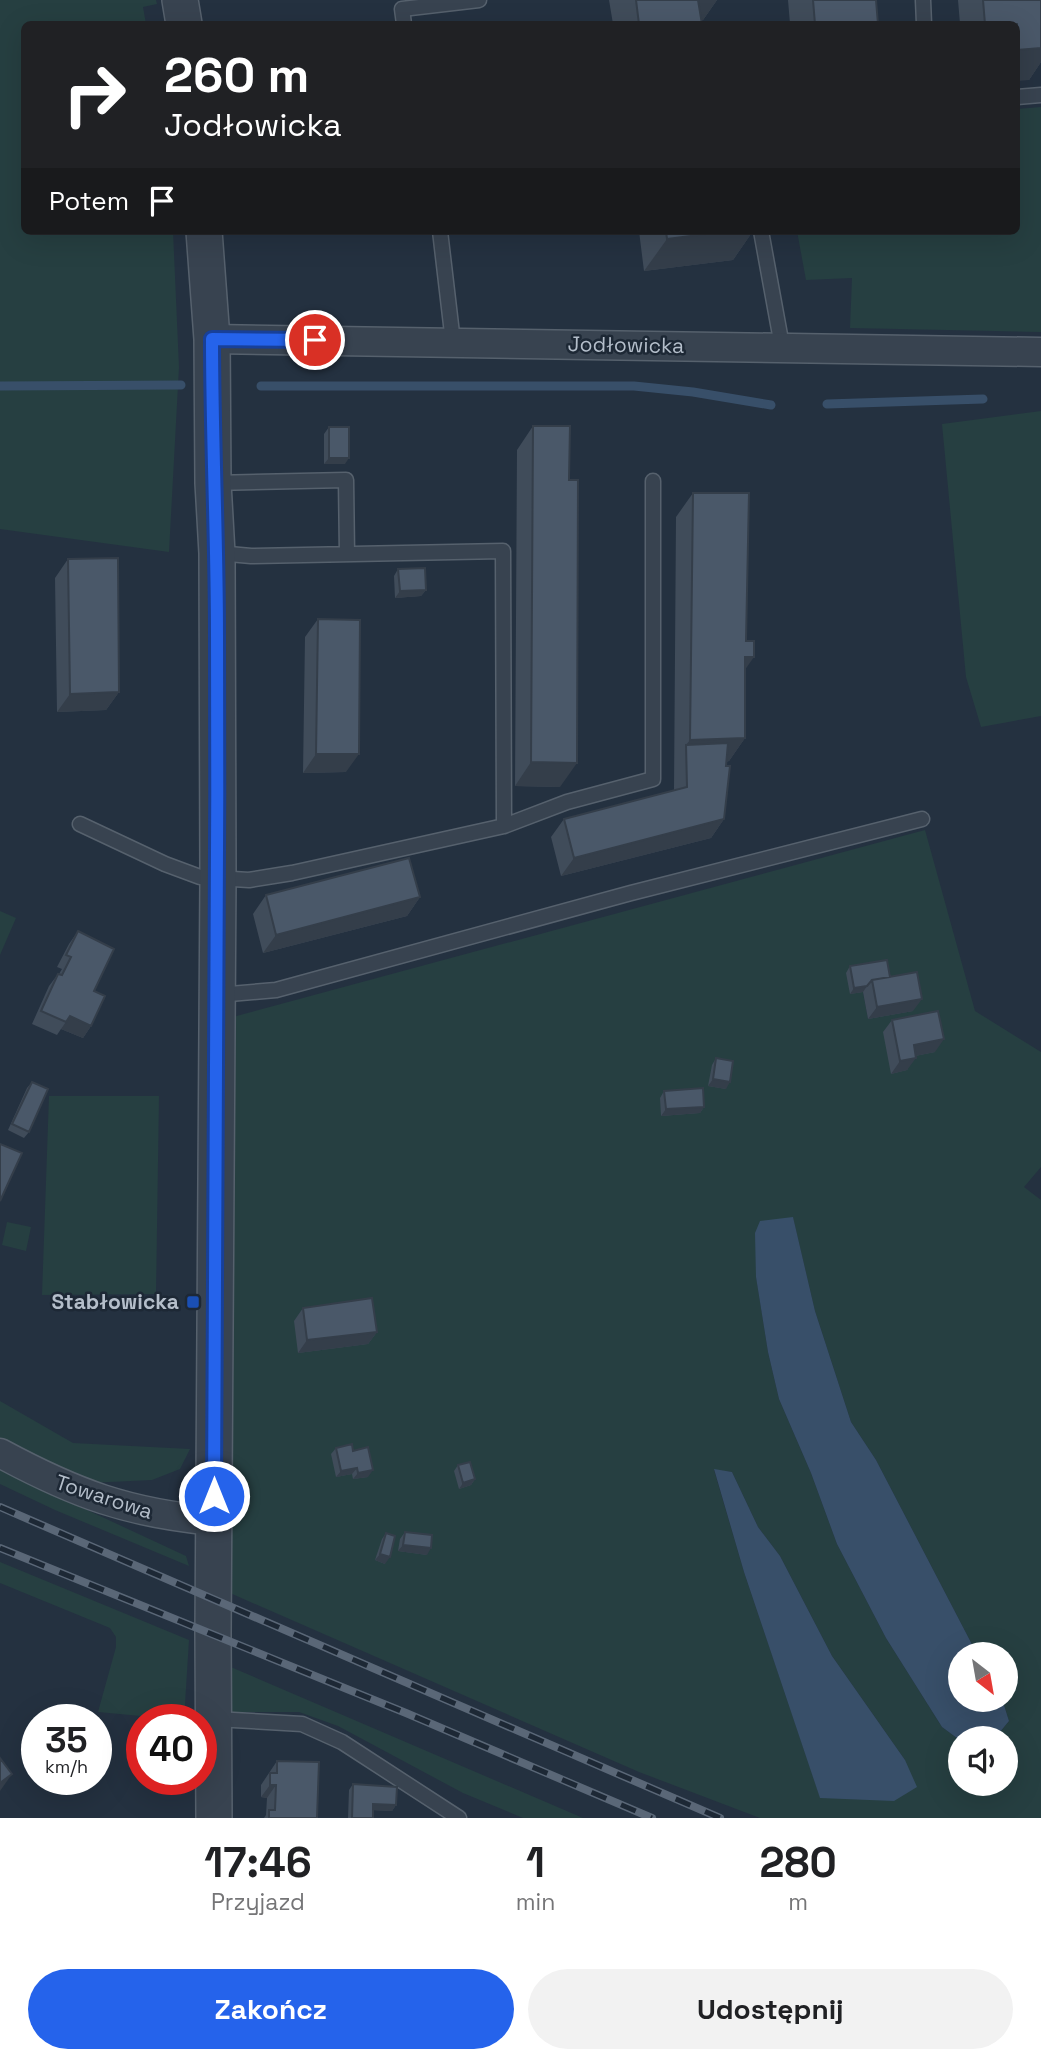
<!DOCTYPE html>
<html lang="pl">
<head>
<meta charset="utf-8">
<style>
  body { margin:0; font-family:"Space Grotesk",sans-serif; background:#f2f2f2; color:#202124; height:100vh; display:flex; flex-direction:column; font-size:26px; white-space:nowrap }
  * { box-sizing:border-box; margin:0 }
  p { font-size:23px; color:#757577 }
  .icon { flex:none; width:38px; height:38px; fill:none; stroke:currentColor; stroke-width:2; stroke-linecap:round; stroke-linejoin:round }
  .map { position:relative; height:1818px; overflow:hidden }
  .panel { display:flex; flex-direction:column; background:#fff; flex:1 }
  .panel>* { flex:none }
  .top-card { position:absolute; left:21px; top:21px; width:999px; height:214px; border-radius:10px; box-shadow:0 7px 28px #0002; background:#202124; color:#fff; overflow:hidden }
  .needle { width:46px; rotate:149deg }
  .buttons { position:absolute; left:948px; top:1642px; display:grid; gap:14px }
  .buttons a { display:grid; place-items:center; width:70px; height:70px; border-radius:50%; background:#fff; box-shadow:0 7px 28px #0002; font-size:35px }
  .speed { position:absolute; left:21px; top:1704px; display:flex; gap:14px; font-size:35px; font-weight:700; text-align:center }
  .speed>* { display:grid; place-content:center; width:91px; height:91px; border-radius:50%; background:#fff; box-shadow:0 7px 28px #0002; line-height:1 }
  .speed small { font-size:18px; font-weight:400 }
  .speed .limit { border:10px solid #d22; background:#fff; color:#111 }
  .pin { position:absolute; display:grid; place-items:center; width:60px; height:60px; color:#fff; margin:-30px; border:4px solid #fff; border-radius:50%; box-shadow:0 2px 7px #0007 }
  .me { position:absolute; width:77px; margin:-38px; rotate:0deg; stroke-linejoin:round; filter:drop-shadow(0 0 5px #0008) }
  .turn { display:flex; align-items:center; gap:24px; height:147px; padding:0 28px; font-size:32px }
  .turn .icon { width:91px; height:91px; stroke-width:2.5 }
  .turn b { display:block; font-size:49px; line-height:60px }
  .then { display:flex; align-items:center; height:66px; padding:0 28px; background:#0003; gap:14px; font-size:26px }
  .eta { display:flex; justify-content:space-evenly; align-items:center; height:119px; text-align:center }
  .eta b { font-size:42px; font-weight:600; line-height:49px }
  .primary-button { display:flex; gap:14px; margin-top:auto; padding:14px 28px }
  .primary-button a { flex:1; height:80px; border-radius:42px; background:#2563eb; color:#fff; font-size:28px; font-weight:600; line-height:80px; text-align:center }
  .primary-button a+a { background:#f2f2f2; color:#202124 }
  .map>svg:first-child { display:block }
  .green { fill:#263f41; fill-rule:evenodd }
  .water { fill:#384f69 }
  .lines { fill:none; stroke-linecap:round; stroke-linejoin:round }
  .stream { stroke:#384f69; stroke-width:9 }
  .service-casing { stroke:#56616d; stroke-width:17 }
  .minor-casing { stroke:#56616d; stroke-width:31 }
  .tertiary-casing { stroke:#56616d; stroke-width:38 }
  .service { stroke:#384350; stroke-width:14 }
  .minor { stroke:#384350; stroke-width:28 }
  .tertiary { stroke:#384350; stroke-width:35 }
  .rail-casing { stroke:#5a6777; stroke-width:8 }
  .rail { stroke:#1d2835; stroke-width:5; stroke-dasharray:16; stroke-linecap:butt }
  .wall { fill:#404c5a }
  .shaded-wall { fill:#343e4a }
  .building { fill:#4a5869; stroke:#343e4a; stroke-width:2 }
  .route-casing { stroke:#184099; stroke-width:18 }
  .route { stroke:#2563eb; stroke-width:12 }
  .transit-dot { fill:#1a4fb4; stroke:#1d2835; stroke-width:2.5 }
  .labels { text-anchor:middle; stroke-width:5; stroke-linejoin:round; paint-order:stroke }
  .street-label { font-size:21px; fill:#b4beca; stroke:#1d2835 }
  .poi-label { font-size:21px; font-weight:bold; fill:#b4beca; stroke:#1d2835; text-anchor:end }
</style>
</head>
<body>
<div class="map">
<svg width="1041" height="1818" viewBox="0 0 1041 1818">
  <rect width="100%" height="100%" fill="#243140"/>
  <!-- green -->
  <path class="green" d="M0 0H156L157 4 143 7 146 24H24V231H173L179 367 169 552 0 529Z
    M1041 107V332L850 328 852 278 806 280 797 231H1017V109Z
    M1041 411V716L981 727 966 677 942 424Z
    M925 830 975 1011 1041 1052V1167L1024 1187 1041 1200V1818H760L639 1772 230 1593 229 1018ZM908 985 868 1019 863 992 850 994ZM793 1218 815 1311 851 1422 876 1460 977 1654H1006V1699H1002L1009 1721 995 1738H1006V1783H961V1741L942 1727 886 1638 837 1544 811 1473 779 1399 768 1352 756 1276ZM714 1470 732 1472 758 1527 780 1556 832 1656 905 1760 820 1797 744 1572Z
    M0 911 16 918 0 955Z
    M49 1096H159L156 1294 42 1295Z
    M7 1222 31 1227 26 1251 2 1245Z
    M0 1401 73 1443 190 1449 180 1469 152 1480 88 1483 0 1441Z
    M0 1464 72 1503 186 1556 189 1566 55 1510 0 1484Z
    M0 1562 189 1640 184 1720 98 1712 116 1647V1637L110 1628 0 1583Z
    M226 1665 583 1818H523L463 1793 338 1726 299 1712H228Z"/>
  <!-- water -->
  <path class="water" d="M793 1217 815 1311 851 1422 876 1460 977 1654H961V1699H1002L1003 1702 1009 1721 995 1738H961V1741L942 1727 886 1638 837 1544 811 1473 779 1399 768 1352 756 1277 755 1233 760 1221Z
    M714 1469 732 1472 758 1527 780 1556 832 1656 905 1760 917 1787 894 1801 820 1798 744 1572Z"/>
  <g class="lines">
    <!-- stream -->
    <path class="stream" d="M0 386 181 385
      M261 386H634L693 392 771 405
      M827 404 983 399"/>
    <defs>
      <path id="service" d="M923 0 924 24
        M404 24 402 9 479 0
        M1017 97 1041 95
        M440 231 453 342
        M761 231 782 346
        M213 483 346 480 347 554
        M80 824 165 864 200 877 249 880 292 873 504 826 503 551 251 556 218 553
        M504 826 567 802 653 779V481
        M218 995 276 990 631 893 922 819
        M215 1719 302 1724 342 1742 459 1818"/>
      <path id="minor" d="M212 339 1041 352
        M0 1453C76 1494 128 1513 214 1521"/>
      <path id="tertiary" d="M180 0 184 24
        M204 231 212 339 213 483 217 553 218 877 213 1634 214 1818"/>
    </defs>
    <!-- service casing -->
    <use href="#service" class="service-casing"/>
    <!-- minor casing -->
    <use href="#minor" class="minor-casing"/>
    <!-- tertiary casing -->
    <use href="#tertiary" class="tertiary-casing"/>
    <!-- service -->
    <use href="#service" class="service"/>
    <!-- minor -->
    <use href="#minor" class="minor"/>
    <!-- tertiary -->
    <use href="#tertiary" class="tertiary"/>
    <defs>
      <path id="rail" d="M0 1507 720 1818
        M0 1548 406 1713 652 1818"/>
    </defs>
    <!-- rail casing -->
    <use href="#rail" class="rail-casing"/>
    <!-- rail -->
    <use href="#rail" class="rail"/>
  </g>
  <!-- wall -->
  <path class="wall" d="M609 0H717L703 20H701L702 24H613Z
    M788 0H876L878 24H790Z
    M958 0H1041V62L1029 80 1017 24H960Z
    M639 231H753L733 260 644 271Z
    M533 426 569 480 560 787 515 786 517 450Z
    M329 427 345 464H324V434Z
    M693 493 745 669V738L729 761 726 762 724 819 711 838 561 876 551 837 564 819 674 791 676 517Z
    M68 559 119 692 106 710 57 712 55 578Z
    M398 569 426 590 421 596 395 598 394 576Z
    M318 619 346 772 303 773 305 637Z
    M266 895 420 897 407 916 263 953 253 914Z
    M78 931 94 991 91 1026 83 1038 61 1029 57 1035 32 1024 49 986 58 974H59L62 969 57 967 69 944Z
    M850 966 890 977 913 1011 868 1019 863 992 850 994 846 973Z
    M892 1020 935 1052 915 1056 907 1070 891 1074 883 1032Z
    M716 1058 726 1089 708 1086 712 1065Z
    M32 1082 29 1132 24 1138 8 1130 27 1088Z
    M664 1091 704 1107 700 1113 661 1116 660 1098Z
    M303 1308 377 1332 368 1344 298 1353 294 1321Z
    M336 1448 353 1451 368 1477 353 1479 352 1474 336 1477 331 1454Z
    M458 1465 475 1479 471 1485 459 1489 454 1471Z
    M405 1532 427 1555 398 1551 400 1539Z
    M386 1533 385 1564 375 1560 382 1539Z
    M277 1761 317 1818H264L266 1815 267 1798 261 1797V1785Z
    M353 1784 396 1805 392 1811 373 1810V1818H348L349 1790Z"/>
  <!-- shaded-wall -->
  <path class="shaded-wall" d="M691 0H717L703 20 675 23Z
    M1041 48V62L1029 80 1017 81V50Z
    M730 231H753L733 260 644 271 667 239Z
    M329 458H349L345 464H324Z
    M426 590 421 596 395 598 400 591Z
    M745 657H754L737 681Z
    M119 692 106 710 57 712 70 694Z
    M745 738 729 761 687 763 686 745 690 740Z
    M316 754H359L346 772 303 773Z
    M531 762 577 763 560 787 515 786Z
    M724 819 711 838 561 876 574 858Z
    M420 897 407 916 263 953 276 935Z
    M867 986 863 992 850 994 854 988Z
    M922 999 913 1011 868 1019 877 1007Z
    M70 1016 91 1026 83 1038 61 1029Z
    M944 1039 935 1052 905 1058 914 1045Z
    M916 1058 907 1070 891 1074 900 1061Z
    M713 1079 730 1082 726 1089 708 1086Z
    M704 1107 700 1113 661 1116 666 1109Z
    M377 1332 368 1344 298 1353 307 1340Z
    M357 1468 352 1474 336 1477 341 1471Z
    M373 1470 368 1477 353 1479 358 1473Z
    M475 1479 471 1485 459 1489 463 1483Z
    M403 1545 431 1548 427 1555 398 1551Z
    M380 1554 390 1557 385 1564 375 1560Z
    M12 1774 0 1791V1783Z
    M270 1785H276L267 1798 261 1797Z
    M373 1804 396 1805 392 1811 369 1810Z"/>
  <!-- building -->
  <path class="building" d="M636 0H698L702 24H639Z
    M813 0H876L878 24H815Z
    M983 0H1041V48L1017 50V24H985Z
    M666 231H730L667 239Z
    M533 426H570L569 480H578L577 763 531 762Z
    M329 427H349V458H329Z
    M693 493H749L746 641H754V657H745V738L690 740Z
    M118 558 119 692 70 694 68 559Z
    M425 568 426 590 400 591 398 569Z
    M318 619 360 620 359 754H316Z
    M728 743 726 766H730L724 819 574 858 564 819 687 787 686 745Z
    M409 858 420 897 276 935 266 895Z
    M78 931 114 949 94 991 105 996 91 1026 70 1016 66 1022 41 1011 58 974 62 975 71 957 66 955Z
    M887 960 890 977 872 980 867 986 854 988 850 966Z
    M917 972 922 999 877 1007 872 980Z
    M938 1011 944 1039 914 1045 916 1058 900 1061 892 1020Z
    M716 1058 733 1061 730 1082 713 1079Z
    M32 1082 48 1089 29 1132 12 1124Z
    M703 1088 704 1107 666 1109 664 1091Z
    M0 1144 22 1153 0 1201Z
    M372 1298 377 1332 307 1340 303 1308Z
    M352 1444 353 1451 368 1447 373 1470 358 1473 357 1468 341 1471 336 1448Z
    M470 1462 475 1479 463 1483 458 1465Z
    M405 1532 432 1535 431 1548 403 1545Z
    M386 1533 395 1536 390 1557 380 1554Z
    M0 1758 12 1774 0 1783Z
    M277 1761 319 1762 317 1818H269V1810H275L276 1785H270V1773H277Z
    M353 1784 397 1787 396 1805 373 1804V1818H352Z"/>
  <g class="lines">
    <defs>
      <path id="route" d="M214 1496C216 1209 218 922 217 635 217 536 212 438 212 339L315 340"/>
    </defs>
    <!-- route casing -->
    <use href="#route" class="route-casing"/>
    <!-- route -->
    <use href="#route" class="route"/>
  </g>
  <!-- markers -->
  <rect class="transit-dot" x="186" y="1295" width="14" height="14" rx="3.5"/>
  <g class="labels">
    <!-- street labels -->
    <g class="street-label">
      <text transform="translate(626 345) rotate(1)" y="7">Jodłowicka</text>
      <text transform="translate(104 1497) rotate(18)" y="7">Towarowa</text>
    </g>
    <!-- poi labels -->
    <g class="poi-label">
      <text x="179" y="1309">Stabłowicka</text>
    </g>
  </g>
</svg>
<div class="buttons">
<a><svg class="needle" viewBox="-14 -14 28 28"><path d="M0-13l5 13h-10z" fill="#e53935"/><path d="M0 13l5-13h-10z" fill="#757577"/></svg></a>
<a><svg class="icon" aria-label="sound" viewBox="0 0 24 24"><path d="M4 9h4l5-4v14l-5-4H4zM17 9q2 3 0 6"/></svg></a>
</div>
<div class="speed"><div>35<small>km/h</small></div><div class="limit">40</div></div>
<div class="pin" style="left:315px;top:340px;background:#d93025"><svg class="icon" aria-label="arrive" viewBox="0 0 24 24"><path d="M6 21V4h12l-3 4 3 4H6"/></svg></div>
<svg class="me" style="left:214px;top:1496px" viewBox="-20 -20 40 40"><circle r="17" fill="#2563eb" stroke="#fff" stroke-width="3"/><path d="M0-11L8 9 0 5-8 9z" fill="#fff"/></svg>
<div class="top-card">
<div class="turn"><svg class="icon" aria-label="right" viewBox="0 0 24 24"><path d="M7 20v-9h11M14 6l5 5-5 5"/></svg><div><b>260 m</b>Jodłowicka</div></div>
<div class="then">Potem<svg class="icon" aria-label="arrive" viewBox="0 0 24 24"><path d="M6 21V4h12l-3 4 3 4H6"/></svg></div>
</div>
</div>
<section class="panel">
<div class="eta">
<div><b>17:46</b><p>Przyjazd</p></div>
<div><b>1</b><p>min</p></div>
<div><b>280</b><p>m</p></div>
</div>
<div class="primary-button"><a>Zakończ</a><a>Udostępnij</a></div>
</section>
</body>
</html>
